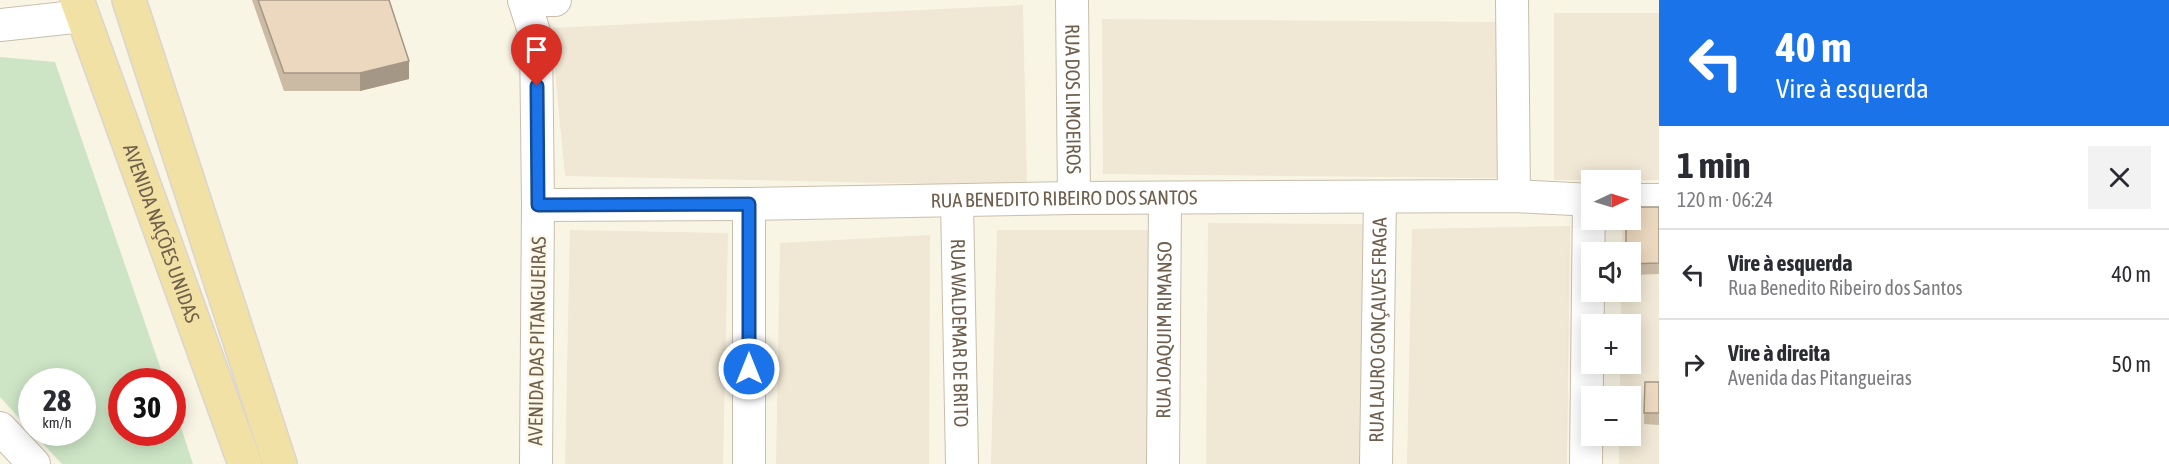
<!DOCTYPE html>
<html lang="pt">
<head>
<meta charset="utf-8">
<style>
  body { margin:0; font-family:"Asap Condensed",sans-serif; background:#f2f2f3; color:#2b2b33; height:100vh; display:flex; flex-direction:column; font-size:22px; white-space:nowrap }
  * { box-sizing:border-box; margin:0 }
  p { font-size:20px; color:#7c7c81 }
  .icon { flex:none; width:33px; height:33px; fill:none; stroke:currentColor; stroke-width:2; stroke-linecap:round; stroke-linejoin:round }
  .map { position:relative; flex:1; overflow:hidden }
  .details { display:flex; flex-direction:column; background:#fff; width:510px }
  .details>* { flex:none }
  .hud { background:#1a73e8; color:#fff; overflow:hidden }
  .needle { width:39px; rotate:86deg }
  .buttons { position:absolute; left:1581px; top:170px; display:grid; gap:12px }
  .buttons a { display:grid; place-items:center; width:60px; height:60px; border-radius:0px; background:#fff; box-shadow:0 3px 15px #0003; font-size:30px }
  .speed { position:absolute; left:18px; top:368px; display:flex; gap:12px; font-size:30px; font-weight:700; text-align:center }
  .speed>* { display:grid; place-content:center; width:78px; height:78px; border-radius:50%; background:#fff; box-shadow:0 3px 15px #0003; line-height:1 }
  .speed small { font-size:15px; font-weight:400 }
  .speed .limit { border:9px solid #d22; background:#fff; color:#111 }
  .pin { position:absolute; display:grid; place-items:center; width:51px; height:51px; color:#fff; margin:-62px -26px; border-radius:50% 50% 50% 0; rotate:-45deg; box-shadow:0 0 6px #0007 }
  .pin .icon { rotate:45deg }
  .me { position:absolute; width:66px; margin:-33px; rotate:0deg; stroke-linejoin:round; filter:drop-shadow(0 0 4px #0008) }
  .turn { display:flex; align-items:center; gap:21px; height:126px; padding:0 18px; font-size:27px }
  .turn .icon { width:78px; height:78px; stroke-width:2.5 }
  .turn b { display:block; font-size:42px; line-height:51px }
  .round { display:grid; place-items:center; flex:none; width:63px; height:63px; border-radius:0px; background:#f2f2f3 }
  .head { display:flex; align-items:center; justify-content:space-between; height:102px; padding:0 18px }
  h1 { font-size:36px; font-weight:700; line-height:45px }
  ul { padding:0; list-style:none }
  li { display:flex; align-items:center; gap:18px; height:90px; padding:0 18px; border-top:2px solid #e1e1e2 }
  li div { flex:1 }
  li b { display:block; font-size:22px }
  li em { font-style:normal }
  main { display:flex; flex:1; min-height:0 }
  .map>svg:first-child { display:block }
  .residential { fill:#f0e7d4 }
  .green { fill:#cde5c5 }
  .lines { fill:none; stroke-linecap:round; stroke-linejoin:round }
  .minor-casing { stroke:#c9beac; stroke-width:34 }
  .major-casing { stroke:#dad5d1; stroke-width:36 }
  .minor { stroke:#fff; stroke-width:32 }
  .major { stroke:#f1e1a4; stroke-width:33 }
  .wall { fill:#cbbaa4 }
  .shaded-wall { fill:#a59786 }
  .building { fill:#ecd8bf; stroke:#a59786; stroke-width:1.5 }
  .route-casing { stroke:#114b97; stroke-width:15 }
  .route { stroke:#1a73e8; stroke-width:10 }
  .labels { text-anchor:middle; stroke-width:5; stroke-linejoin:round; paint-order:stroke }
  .street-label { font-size:20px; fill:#6f5f4d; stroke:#fdf8ea }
</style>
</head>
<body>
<main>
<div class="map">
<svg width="1659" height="464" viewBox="0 0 1659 464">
  <rect width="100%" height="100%" fill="#f9f5e5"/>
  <!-- residential -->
  <path class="residential" d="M1023 5 1027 186 565 176 551 28Z
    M1554 13H1659V180H1554Z
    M1102 19 1496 22 1497 178 1103 174Z
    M1659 216V464H1619V435H1630V396H1620V363H1630V324H1621V291H1630V252H1622V219Z
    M1208 223 1367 224 1366 464H1206Z
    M1570 226 1567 464H1407L1412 229Z
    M570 230 728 233 723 464H565Z
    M997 230H1149L1147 464H991Z
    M930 235 929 464H776L780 243Z"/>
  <!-- green -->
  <path class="green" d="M0 57 55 62 165 381H122V432H172L173 403 193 464H62L32 432H82V381H32L31 431 0 397Z"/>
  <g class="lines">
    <defs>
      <g id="minor">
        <path d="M524 0 536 38 538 205 536 464"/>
        <path d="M524 0H555"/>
        <path id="s1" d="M1072 0 1074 198"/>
        <path d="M1512 0 1514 196"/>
        <path d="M0 25 83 16"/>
        <path d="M1630 200H1659"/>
        <path id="s2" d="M957 201 962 464"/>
        <path d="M749 204V464"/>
        <path id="s3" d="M538 205 749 204 1074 198 1514 196 1592 200"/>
        <path d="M0 428 34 464"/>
        <path id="s4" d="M1163 464 1165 198"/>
        <path id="s5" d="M1376 464 1380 198"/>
        <path d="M1586 464 1589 200"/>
      </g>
      <g id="major">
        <path id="s6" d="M77 0 245 464"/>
        <path d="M129 0 280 464"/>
      </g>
    </defs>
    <!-- minor casing -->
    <use href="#minor" class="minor-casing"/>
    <!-- major casing -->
    <use href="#major" class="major-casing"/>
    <!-- minor -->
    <use href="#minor" class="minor"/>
    <!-- major -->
    <use href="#major" class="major"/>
  </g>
  <!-- wall -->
  <path class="wall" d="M252 0H389L409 79 360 91H284Z
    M1659 207V274L1630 275V252Z
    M1645 382H1659V425L1644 424Z"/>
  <!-- shaded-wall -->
  <path class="shaded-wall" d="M409 61V79L360 91V73Z"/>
  <!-- building -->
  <path class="building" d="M258 0H389L409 61 360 73H284Z
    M1630 207H1659V263L1630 264V252H1626V219H1630Z
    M1645 382H1659V413H1644Z"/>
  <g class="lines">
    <defs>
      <path id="route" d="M537 86 538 205 749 204V369"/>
    </defs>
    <!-- route casing -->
    <use href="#route" class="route-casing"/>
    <!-- route -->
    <use href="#route" class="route"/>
  </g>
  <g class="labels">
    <!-- street labels -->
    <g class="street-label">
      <text dy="7" stroke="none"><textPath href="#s1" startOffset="99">RUA DOS LIMOEIROS</textPath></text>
      <text dy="7" stroke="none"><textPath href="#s3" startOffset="526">RUA BENEDITO RIBEIRO DOS SANTOS</textPath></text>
      <text dy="7" stroke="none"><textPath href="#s6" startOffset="248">AVENIDA NAÇÕES UNIDAS</textPath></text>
      <text dy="7" stroke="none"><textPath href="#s4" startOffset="134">RUA JOAQUIM RIMANSO</textPath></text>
      <text dy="7" stroke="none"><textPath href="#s5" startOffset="134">RUA LAURO GONÇALVES FRAGA</textPath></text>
      <text dy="7" stroke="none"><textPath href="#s2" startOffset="132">RUA WALDEMAR DE BRITO</textPath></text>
      <text transform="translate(537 341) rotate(-89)" y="7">AVENIDA DAS PITANGUEIRAS</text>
    </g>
  </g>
</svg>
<div class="buttons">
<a><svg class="needle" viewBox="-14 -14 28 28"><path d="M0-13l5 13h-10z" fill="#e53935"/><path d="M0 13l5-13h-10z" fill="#7c7c81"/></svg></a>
<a><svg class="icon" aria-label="sound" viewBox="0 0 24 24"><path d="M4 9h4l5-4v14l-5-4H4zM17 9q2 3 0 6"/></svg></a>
<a>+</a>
<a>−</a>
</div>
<div class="speed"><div>28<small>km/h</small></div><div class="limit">30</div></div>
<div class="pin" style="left:537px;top:86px;background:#d93025"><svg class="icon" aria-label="arrive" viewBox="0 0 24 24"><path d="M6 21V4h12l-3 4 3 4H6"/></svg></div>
<svg class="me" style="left:749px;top:369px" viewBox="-20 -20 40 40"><circle r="17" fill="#1a73e8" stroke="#fff" stroke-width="3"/><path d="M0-11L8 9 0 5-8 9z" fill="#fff"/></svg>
</div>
<section class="details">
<div class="hud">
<div class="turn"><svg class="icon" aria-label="left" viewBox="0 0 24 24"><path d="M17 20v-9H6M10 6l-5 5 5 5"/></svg><div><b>40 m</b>Vire à esquerda</div></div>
</div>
<div class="head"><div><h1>1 min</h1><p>120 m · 06:24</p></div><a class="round"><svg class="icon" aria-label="close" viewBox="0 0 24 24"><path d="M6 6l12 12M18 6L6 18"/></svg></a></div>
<ul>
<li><svg class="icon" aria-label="left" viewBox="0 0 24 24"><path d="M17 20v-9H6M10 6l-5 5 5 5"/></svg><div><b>Vire à esquerda</b><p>Rua Benedito Ribeiro dos Santos</p></div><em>40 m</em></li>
<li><svg class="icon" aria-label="right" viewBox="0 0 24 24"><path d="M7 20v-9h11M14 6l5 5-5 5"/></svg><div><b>Vire à direita</b><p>Avenida das Pitangueiras</p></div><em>50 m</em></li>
</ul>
</section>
</main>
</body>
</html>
